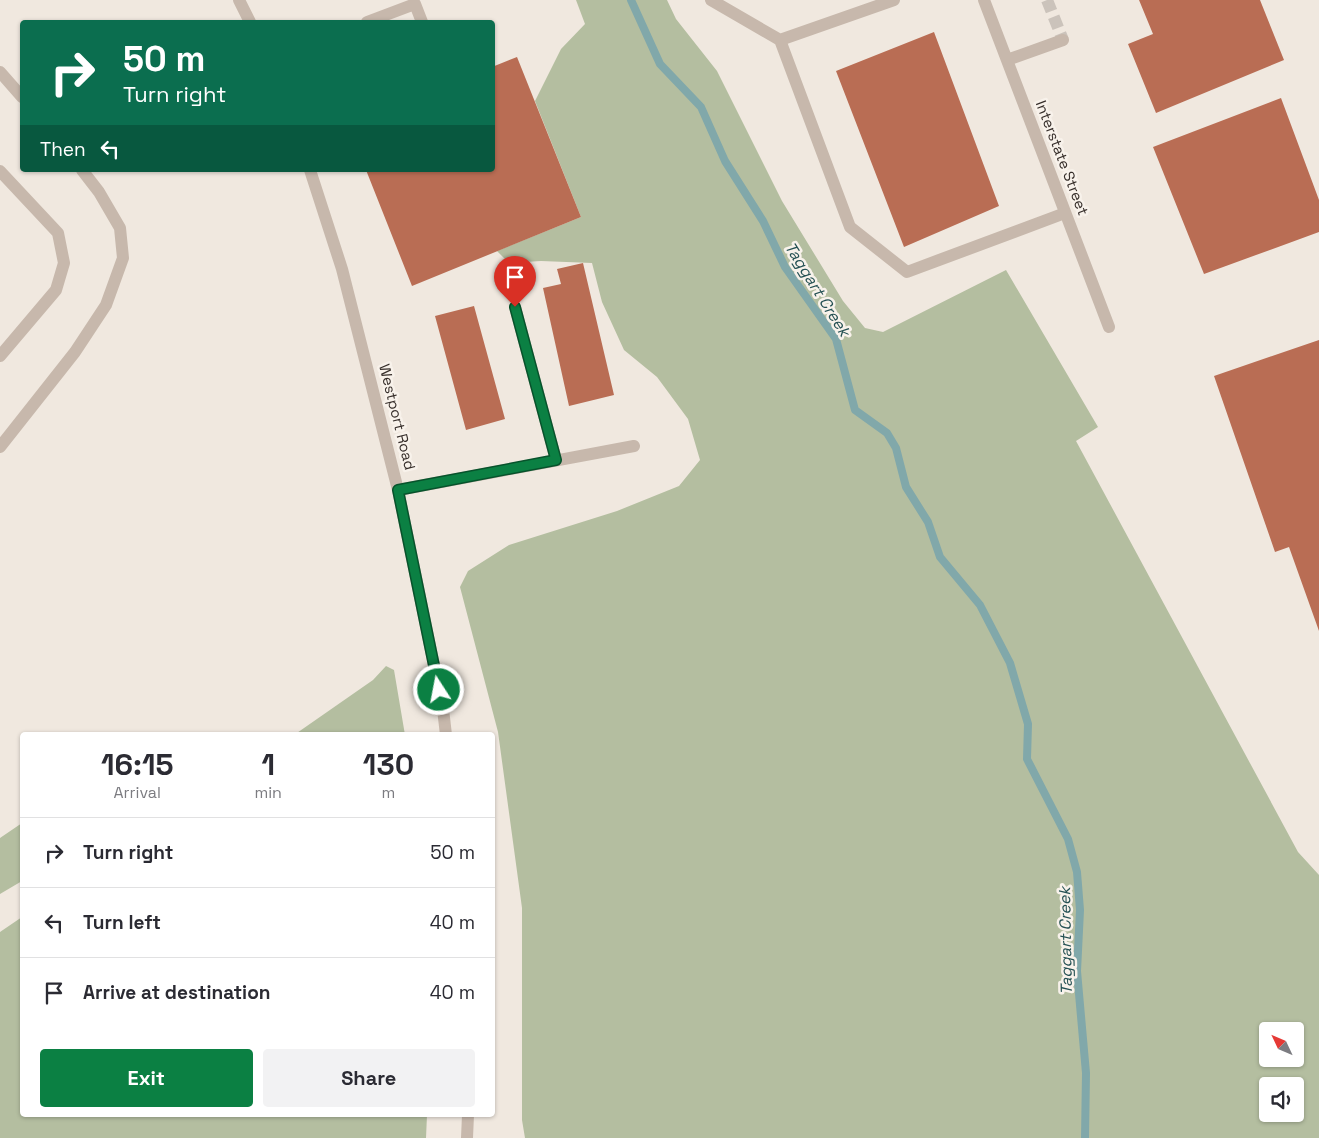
<!DOCTYPE html>
<html lang="en">
<head>
<meta charset="utf-8">
<style>
  body { margin:0; font-family:"Space Grotesk",sans-serif; background:#f2f2f3; color:#2b2b33; height:100vh; display:flex; flex-direction:column; font-size:19px; white-space:nowrap }
  * { box-sizing:border-box; margin:0 }
  p { font-size:16px; color:#7c7c81 }
  .icon { flex:none; width:28px; height:28px; fill:none; stroke:currentColor; stroke-width:2; stroke-linecap:round; stroke-linejoin:round }
  .map { position:relative; flex:1; overflow:hidden }
  .sheet { position:absolute; left:20px; top:732px; width:475px; height:385px; display:flex; flex-direction:column; background:#fff; border-radius:5px; box-shadow:0 1px 4px #0004 }
  .sheet>* { flex:none }
  .top-card { position:absolute; left:20px; top:20px; width:475px; height:152px; border-radius:5px; box-shadow:0 1px 4px #0004; background:#0b6e4f; color:#fff; overflow:hidden }
  .needle { width:32px; rotate:314deg }
  .tools { position:absolute; left:1259px; top:1022px; display:grid; gap:10px }
  .tools a { display:grid; place-items:center; width:45px; height:45px; border-radius:5px; background:#fff; box-shadow:0 1px 4px #0004; font-size:25px }
  .pin { position:absolute; display:grid; place-items:center; width:42px; height:42px; color:#fff; margin:-51px -21px; border-radius:50% 50% 50% 0; rotate:-45deg; box-shadow:0 0 5px #0007 }
  .pin .icon { rotate:45deg }
  .me { position:absolute; width:55px; margin:-28px; rotate:349deg; stroke-linejoin:round; filter:drop-shadow(0 0 4px #0008) }
  .turn { display:flex; align-items:center; gap:18px; height:105px; padding:0 20px; font-size:22px }
  .turn .icon { width:65px; height:65px; stroke-width:2.5 }
  .turn b { display:block; font-size:35px; line-height:42px }
  .then { display:flex; align-items:center; height:48px; padding:0 20px; background:#0003; gap:10px; font-size:19px }
  .eta { display:flex; justify-content:space-evenly; align-items:center; height:85px; text-align:center }
  .eta b { font-size:30px; font-weight:700; line-height:35px }
  .cta { display:flex; gap:10px; margin-top:auto; padding:10px 20px }
  .cta a { flex:1; height:58px; border-radius:5px; background:#0b8043; color:#fff; font-size:20px; font-weight:700; line-height:58px; text-align:center }
  .cta a+a { background:#f2f2f3; color:#2b2b33 }
  ul { padding:0; list-style:none }
  li { display:flex; align-items:center; gap:15px; height:70px; padding:0 20px; border-top:1px solid #e1e1e2 }
  li div { flex:1 }
  li b { display:block; font-size:19px }
  li em { font-style:normal }
  .map>svg:first-child { display:block }
  .green { fill:#b4bea0; fill-rule:evenodd }
  .lines { fill:none; stroke-linecap:round; stroke-linejoin:round }
  .stream { stroke:#81a8aa; stroke-width:8 }
  .building { fill:#b96d54 }
  .minor-tunnel { stroke:#cbc3bb; stroke-width:12; stroke-dasharray:12 6; stroke-linecap:butt }
  .minor { stroke:#c7b8ac; stroke-width:12 }
  .route-casing { stroke:#07532c; stroke-width:12 }
  .route { stroke:#0b8043; stroke-width:9 }
  .labels { text-anchor:middle; stroke-width:5; stroke-linejoin:round; paint-order:stroke }
  .street-label { font-size:15px; fill:#362e2a; stroke:#f8f2eb }
  .water-label { font-size:16px; font-style:italic; fill:#245053; stroke:#f8f2eb }
</style>
</head>
<body>
<div class="map">
<svg width="1319" height="1138" viewBox="0 0 1319 1138">
  <rect width="100%" height="100%" fill="#f0e8df"/>
  <!-- green -->
  <path class="green" d="M576 0H667L676 19 717 71 782 201 843 301 865 328 883 332 1006 270 1098 427 1076 441 1298 852 1319 875V1138H525L522 1120V908L498 732 460 587 468 571 509 545 617 511 679 486 700 460 688 419 657 377 624 350 602 302 592 263 541 261 509 263 497 251 581 217 535 101 561 49 585 24ZM1268 1031H1295V1059H1268ZM1268 1086H1295V1114H1268Z
    M386 666 394 670 405 735H294L373 680Z
    M22 823V881L0 894V838Z
    M22 917V1115H427L426 1138H0V932Z"/>
  <g class="lines">
    <!-- stream -->
    <path class="stream" d="M631 0 660 64 701 107 725 161 763 221 785 267 836 339 855 410 887 433 896 448 906 487 928 522 940 557 980 605 1010 663 1028 724 1027 759 1068 839 1077 872 1080 910 1077 971 1086 1073 1085 1138"/>
  </g>
  <!-- building -->
  <path class="building" d="M1139 0H1260L1284 60 1156 113 1128 44 1153 34Z
    M934 32 999 206 904 247 836 71Z
    M517 57 581 217 412 286 366 170H492V67Z
    M1281 98 1319 200V232L1204 274 1153 147Z
    M583 263 614 395 569 406 543 288 561 284 557 269Z
    M474 306 505 419 466 430 435 316Z
    M1319 340V631L1289 547 1275 552 1214 376Z"/>
  <g class="lines">
    <!-- minor-tunnel -->
    <path class="minor-tunnel" d="M1047 0 1063 40"/>
    <!-- minor -->
    <path class="minor" d="M239 0 250 22
      M711 0 780 40 850 227 907 272 1065 213
      M984 0 1109 327
      M367 22 415 4 422 22
      M780 40 894 0
      M1007 60 1063 40
      M0 72 22 97
      M310 170 342 269 398 490 443 709 446 735
      M0 171 58 233 64 263 56 290 0 356
      M515 307 556 460
      M0 447 75 352 106 305 123 258 120 228 99 192 82 170
      M398 490 634 446
      M467 1138 468 1115"/>
  </g>
  <g class="lines">
    <defs>
      <path id="route" d="M439 690 398 490 556 460 515 307"/>
    </defs>
    <!-- route casing -->
    <use href="#route" class="route-casing"/>
    <!-- route -->
    <use href="#route" class="route"/>
  </g>
  <g class="labels">
    <!-- street labels -->
    <g class="street-label">
      <text transform="translate(1062 158) rotate(69)" y="5">Interstate Street</text>
      <text transform="translate(397 417) rotate(76)" y="5">Westport Road</text>
    </g>
    <!-- water labels -->
    <g class="water-label">
      <text transform="translate(818 289) rotate(58)" y="6">Taggart Creek</text>
      <text transform="translate(1065 941) rotate(-91)" y="6">Taggart Creek</text>
    </g>
  </g>
</svg>
<div class="tools">
<a><svg class="needle" viewBox="-14 -14 28 28"><path d="M0-13l5 13h-10z" fill="#e53935"/><path d="M0 13l5-13h-10z" fill="#7c7c81"/></svg></a>
<a><svg class="icon" aria-label="sound" viewBox="0 0 24 24"><path d="M4 9h4l5-4v14l-5-4H4zM17 9q2 3 0 6"/></svg></a>
</div>
<div class="pin" style="left:515px;top:307px;background:#d93025"><svg class="icon" aria-label="arrive" viewBox="0 0 24 24"><path d="M6 21V4h12l-3 4 3 4H6"/></svg></div>
<svg class="me" style="left:439px;top:690px" viewBox="-20 -20 40 40"><circle r="17" fill="#0b8043" stroke="#fff" stroke-width="3"/><path d="M0-11L8 9 0 5-8 9z" fill="#fff"/></svg>
<div class="top-card">
<div class="turn"><svg class="icon" aria-label="right" viewBox="0 0 24 24"><path d="M7 20v-9h11M14 6l5 5-5 5"/></svg><div><b>50 m</b>Turn right</div></div>
<div class="then">Then<svg class="icon" aria-label="left" viewBox="0 0 24 24"><path d="M17 20v-9H6M10 6l-5 5 5 5"/></svg></div>
</div>
<section class="sheet">
<div class="eta">
<div><b>16:15</b><p>Arrival</p></div>
<div><b>1</b><p>min</p></div>
<div><b>130</b><p>m</p></div>
</div>
<ul>
<li><svg class="icon" aria-label="right" viewBox="0 0 24 24"><path d="M7 20v-9h11M14 6l5 5-5 5"/></svg><div><b>Turn right</b></div><em>50 m</em></li>
<li><svg class="icon" aria-label="left" viewBox="0 0 24 24"><path d="M17 20v-9H6M10 6l-5 5 5 5"/></svg><div><b>Turn left</b></div><em>40 m</em></li>
<li><svg class="icon" aria-label="arrive" viewBox="0 0 24 24"><path d="M6 21V4h12l-3 4 3 4H6"/></svg><div><b>Arrive at destination</b></div><em>40 m</em></li>
</ul>
<div class="cta"><a>Exit</a><a>Share</a></div>
</section>
</div>
</body>
</html>
